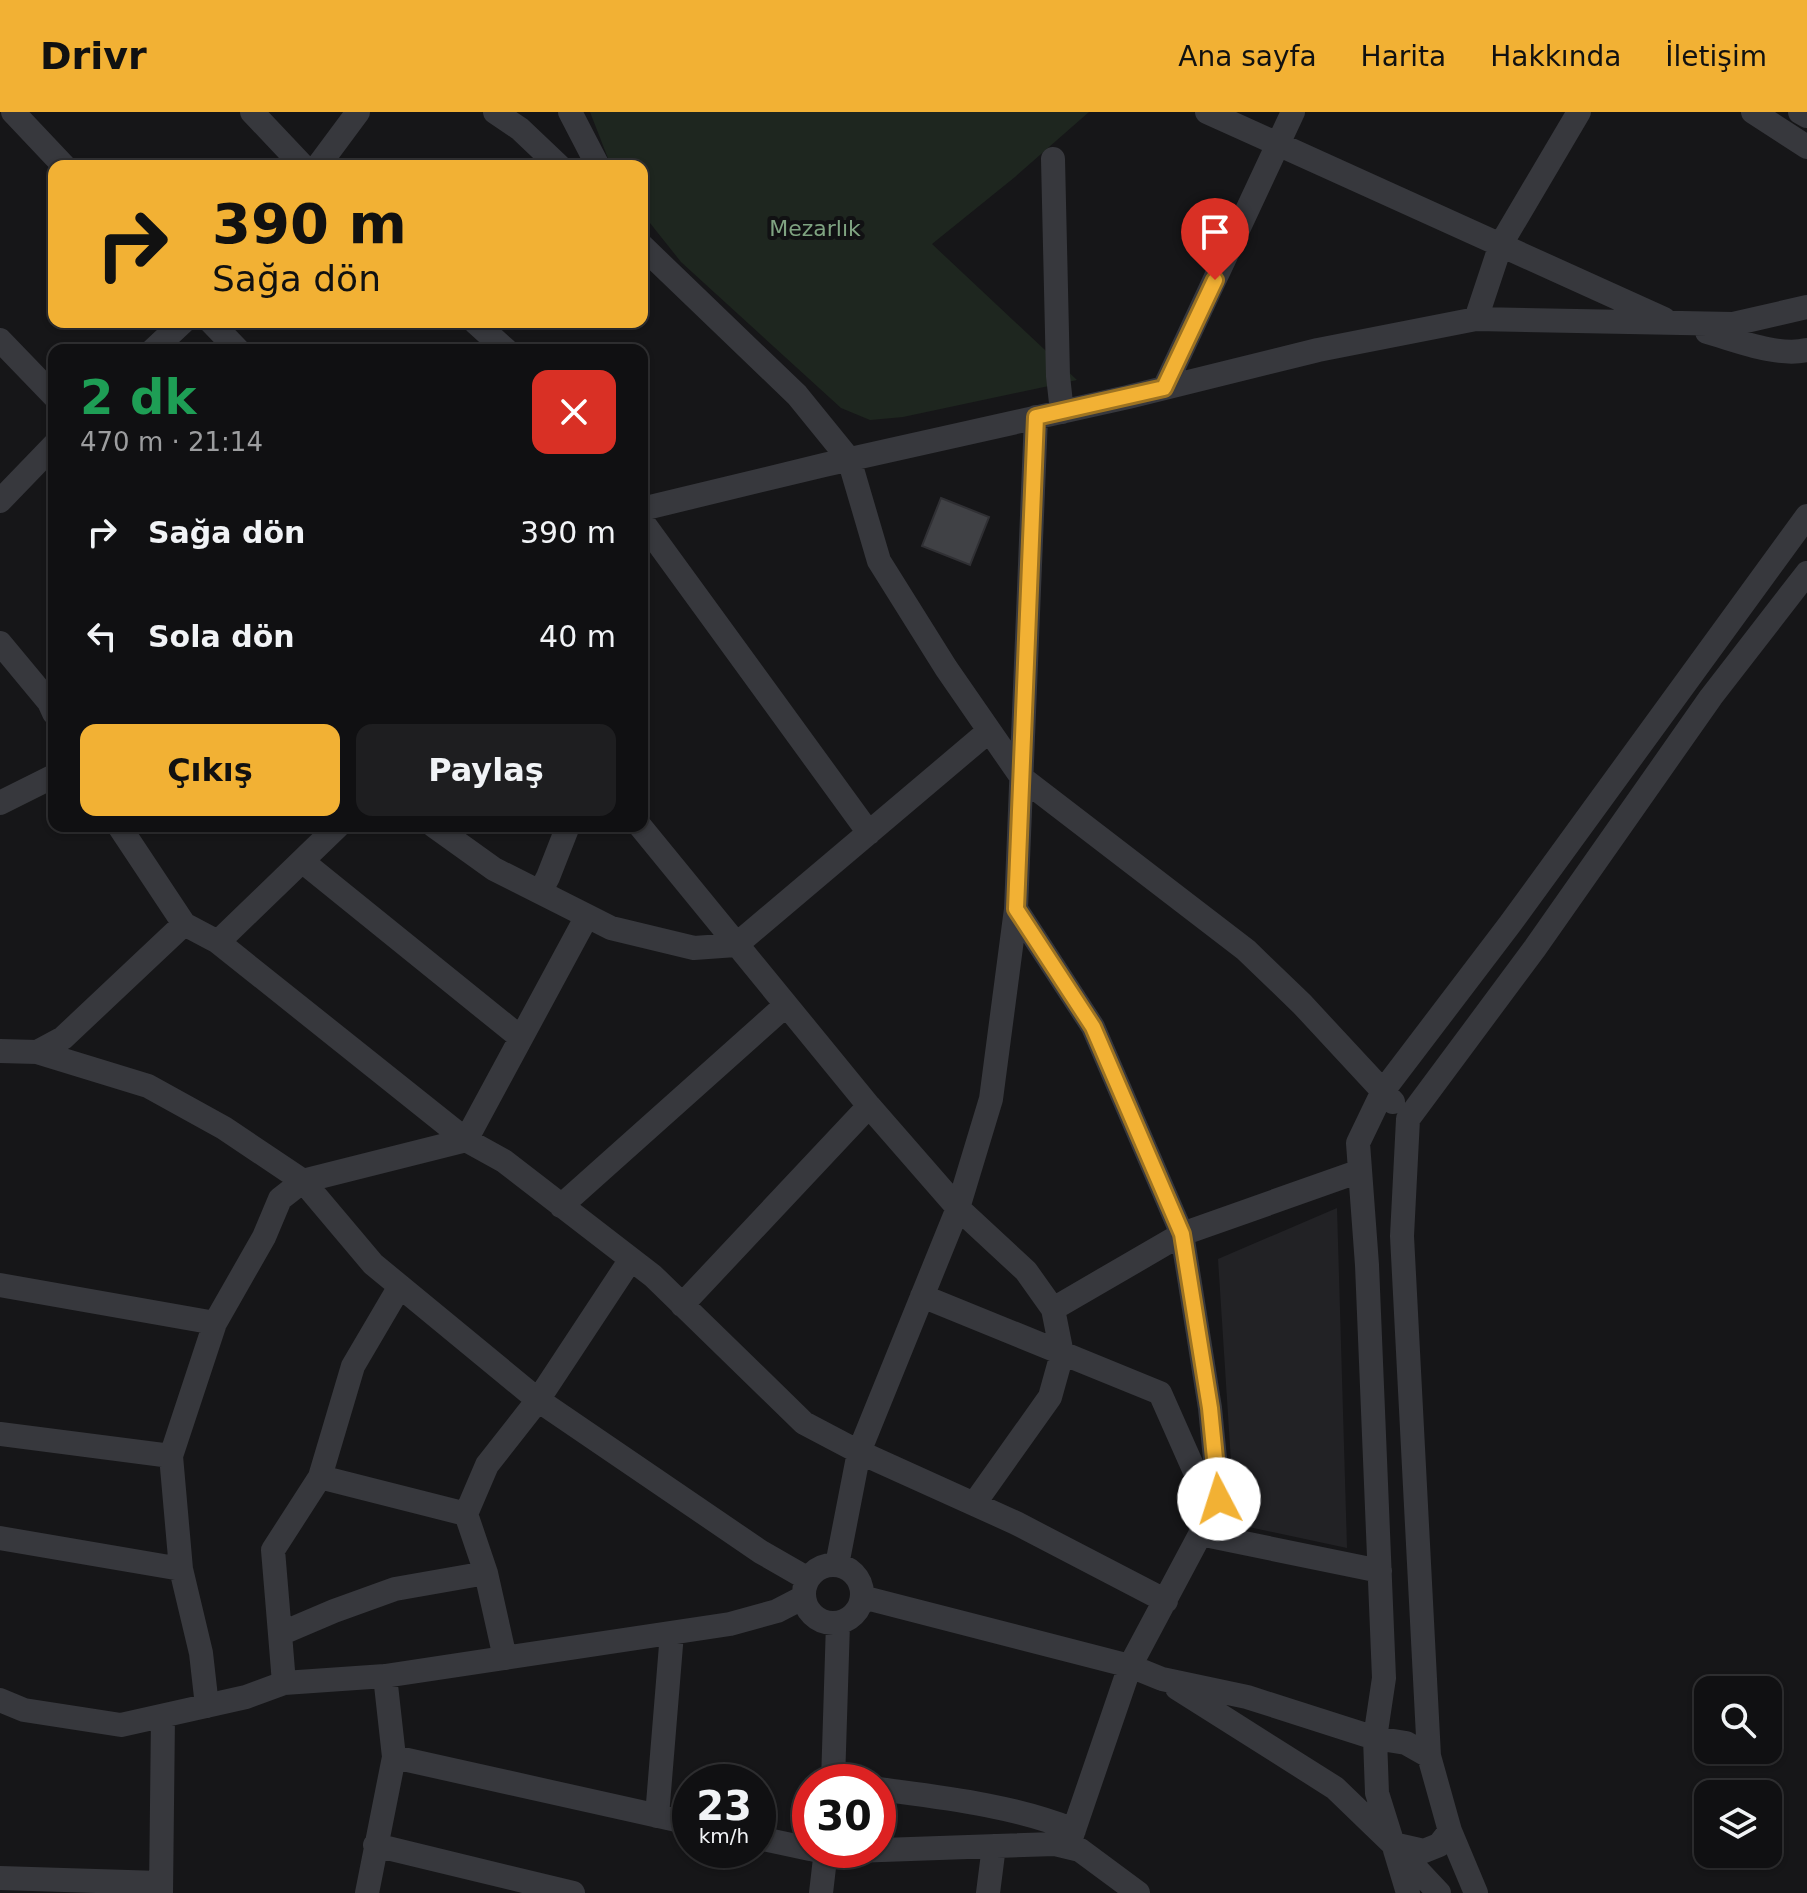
<!DOCTYPE html>
<html lang="tr">
<head>
<meta charset="utf-8">
<style>
  body { margin:0; font-family:"DejaVu Sans",sans-serif; background:#1e1e20; color:#f1f3f6; height:100vh; display:flex; flex-direction:column; font-size:30px; white-space:nowrap }
  * { box-sizing:border-box; margin:0 }
  p { font-size:26px; color:#9c9d9f }
  .icon { flex:none; width:44px; height:44px; fill:none; stroke:currentColor; stroke-width:2; stroke-linecap:round; stroke-linejoin:round }
  .map { position:relative; flex:1; overflow:hidden }
  .panel { position:absolute; left:48px; top:232px; width:600px; height:488px; display:flex; flex-direction:column; background:#101012; border-radius:16px; box-shadow:0 2px 6px #0004,0 0 0 2px #303032 }
  .panel>* { flex:none }
  .banner { position:absolute; left:48px; top:48px; width:600px; height:168px; border-radius:16px; box-shadow:0 2px 6px #0004,0 0 0 2px #303032; background:#f2b134; color:#111; overflow:hidden }
  .tools { position:absolute; left:1694px; top:1564px; display:grid; gap:16px }
  .tools a { display:grid; place-items:center; width:88px; height:88px; border-radius:16px; background:#101012; box-shadow:0 2px 6px #0004,0 0 0 2px #303032; font-size:40px }
  .speed { position:absolute; left:672px; top:1652px; display:flex; gap:16px; font-size:40px; font-weight:700; text-align:center }
  .speed>* { display:grid; place-content:center; width:104px; height:104px; border-radius:50%; background:#101012; box-shadow:0 2px 6px #0004,0 0 0 2px #303032; line-height:1 }
  .speed small { font-size:20px; font-weight:400 }
  .speed .limit { border:12px solid #d22; background:#fff; color:#111 }
  .pin { position:absolute; display:grid; place-items:center; width:68px; height:68px; color:#fff; margin:-82px -34px; border-radius:50% 50% 50% 0; rotate:-45deg; box-shadow:0 0 8px #0007 }
  .pin .icon { rotate:45deg }
  .me { position:absolute; width:88px; margin:-44px; rotate:355deg; stroke-linejoin:round; filter:drop-shadow(0 0 6px #0008) }
  .turn { display:flex; align-items:center; gap:28px; height:168px; padding:0 32px; font-size:36px }
  .turn .icon { width:104px; height:104px; stroke-width:2.5 }
  .turn b { display:block; font-size:56px; line-height:68px }
  .round { display:grid; place-items:center; flex:none; width:84px; height:84px; border-radius:16px; background:#1e1e20 }
  .overview { display:flex; align-items:center; justify-content:space-between; height:136px; padding:0 32px }
  h1 { font-size:48px; font-weight:800; line-height:60px; color:#1e9e55 }
  .button { display:flex; gap:16px; margin-top:auto; padding:16px 32px }
  .button a { flex:1; height:92px; border-radius:16px; background:#f2b134; color:#111; font-size:32px; font-weight:800; line-height:92px; text-align:center }
  .button a+a { background:#1e1e20; color:#f1f3f6 }
  ul { padding:0; list-style:none }
  li { display:flex; align-items:center; gap:24px; height:104px; padding:0 32px }
  li div { flex:1 }
  li b { display:block; font-size:30px }
  li em { font-style:normal }
  header { display:flex; align-items:center; gap:48px; box-sizing:border-box; height:112px; padding:0 40px; background:#f2b134; color:#111 }
  header strong { font-size:38px }
  nav { display:flex; gap:44px; margin-inline-start:auto; font-size:28px }
  .map>svg:first-child { display:block }
  .built { fill:#222225 }
  .green { fill:#1e261f }
  .building { fill:#404145; stroke:#303034; stroke-width:2 }
  .lines { fill:none; stroke-linecap:round; stroke-linejoin:round }
  .minor { stroke:#37383d; stroke-width:24 }
  .route-casing { stroke:#9d7322; stroke-width:20 }
  .route { stroke:#f2b134; stroke-width:14 }
  .labels { text-anchor:middle; stroke-width:8; stroke-linejoin:round; paint-order:stroke }
  .park-label { font-size:22px; fill:#7fa381; stroke:#111113 }
</style>
</head>
<body>
<header>
<strong>Drivr</strong>
<nav><a>Ana sayfa</a><a>Harita</a><a>Hakkında</a><a>İletişim</a></nav>
</header>
<div class="map">
<svg width="1807" height="1781" viewBox="0 0 1807 1781">
  <rect width="100%" height="100%" fill="#161618"/>
  <!-- built -->
  <path class="built" d="M1337 1096 1347 1436 1235 1412 1218 1147Z"/>
  <!-- green -->
  <path class="green" d="M590 0H1089L1015 65 932 132 1077 268 903 305 870 308 841 296 681 150 642 101V54H611Z"/>
  <!-- building -->
  <path class="building" d="M941 386 989 405 970 453 922 434Z"/>
  <g class="lines">
    <!-- minor -->
    <path class="minor" d="M13 0 64 54
      M252 0 303 54
      M495 0 520 17 559 54
      M570 0 598 54
      M1207 0 1664 207
      M1753 0 1807 35
      M1800 0 1807 4
      M1053 47 1058 264 1062 300
      M318 54 358 0
      M642 134 797 283 849 347 879 449 946 556 1022 666 1246 838 1302 892 1393 990
      M1476 207 1501 132 1579 0
      M211 210 238 238
      M475 210 506 238
      M1707 220C1736 228 1777 245 1807 238
      M0 228 54 284
      M153 238 183 210
      M1164 276 1293 0
      M0 389 54 333
      M642 397 824 353 1128 285 1318 238 1476 207 1733 212 1807 195
      M642 409 869 721
      M0 531 49 590 54 601
      M0 691 54 664
      M119 714 184 812 218 830 466 1028 504 1049 653 1164 804 1311 859 1340 1016 1411 1166 1489
      M434 714 494 757 611 816 694 836 736 833 989 619
      M640 714 869 994 958 1096 1026 1159 1053 1197 1062 1242 1050 1285 974 1392
      M302 749 521 926
      M540 780 548 765 568 714
      M1016 797 1093 915 1182 1122 1210 1296 1219 1387 1130 1554 1068 1735
      M218 830 338 714
      M0 939 37 940 148 974 224 1016 303 1069 373 1152 538 1288 761 1440 808 1467
      M37 940 63 926 184 812
      M561 1094 786 893
      M0 1173 215 1211
      M922 1184 1160 1281 1195 1360 1219 1387
      M682 1193 869 994
      M1053 1197 1182 1122 1360 1059
      M0 1322 171 1344
      M320 1365 466 1402
      M1200 1422 1380 1459
      M0 1426 181 1457
      M837 1453 859 1340 958 1096 991 987 1016 797 1036 305
      M804 1482a29 29 0 1 1 58 0a29 29 0 1 1-58 0Z
      M862 1485 1130 1554 1162 1567 1247 1585 1375 1626 1406 1631 1429 1644
      M280 1522 273 1438 320 1365 353 1254 400 1174
      M505 1546 486 1461 466 1402 487 1353 538 1288 631 1147
      M284 1571 280 1522 334 1499 395 1477 486 1461
      M1177 1576 1335 1676 1393 1732 1424 1739 1439 1733 1450 1719
      M0 1588 24 1598 121 1613 246 1585 284 1571 385 1564 730 1512 777 1499 804 1485
      M207 1594 201 1541 181 1457 171 1344 215 1211 264 1125 280 1087 303 1069 466 1028 587 804
      M394 1645 690 1711
      M833 1670 838 1511
      M878 1677C945 1686 1011 1693 1074 1718
      M657 1704 672 1521
      M758 1726 810 1737
      M375 1733 573 1781
      M815 1738 825 1740 1055 1732 1080 1738 1138 1781
      M1395 1738 1408 1781
      M0 1766 160 1771
      M161 1781 163 1604
      M367 1781 394 1645 385 1564
      M821 1781 826 1738
      M988 1781 994 1734
      M1439 1781 1393 1732 1377 1681 1375 1626 1384 1566 1367 1153 1358 1031 1383 979 1510 812 1807 404
      M1476 1781 1450 1719 1429 1644 1402 1124 1408 1007 1535 836 1711 585 1807 461"/>
  </g>
  <g class="lines">
    <defs>
      <path id="route" d="M1215 168 1164 276 1036 305 1016 797 1093 915 1182 1122 1210 1296 1219 1387"/>
    </defs>
    <!-- route casing -->
    <use href="#route" class="route-casing"/>
    <!-- route -->
    <use href="#route" class="route"/>
  </g>
  <g class="labels">
    <!-- park labels -->
    <g class="park-label">
      <text x="815" y="124">Mezarlık</text>
    </g>
  </g>
</svg>
<div class="tools">
<a><svg class="icon" aria-label="search" viewBox="0 0 24 24"><circle cx="10" cy="10" r="6"/><path d="M15 15l6 6"/></svg></a>
<a><svg class="icon" aria-label="layers" viewBox="0 0 24 24"><path d="M12 4l9 5-9 5-9-5zM3 14l9 5 9-5"/></svg></a>
</div>
<div class="speed"><div>23<small>km/h</small></div><div class="limit">30</div></div>
<div class="pin" style="left:1215px;top:168px;background:#d93025"><svg class="icon" aria-label="arrive" viewBox="0 0 24 24"><path d="M6 21V4h12l-3 4 3 4H6"/></svg></div>
<svg class="me" style="left:1219px;top:1387px" viewBox="-20 -20 40 40"><circle r="19" fill="#fff"/><path d="M0-13L10 11 0 6-10 11z" fill="#f2b134"/></svg>
<div class="banner">
<div class="turn"><svg class="icon" aria-label="right" viewBox="0 0 24 24"><path d="M7 20v-9h11M14 6l5 5-5 5"/></svg><div><b>390 m</b>Sağa dön</div></div>
</div>
<section class="panel">
<div class="overview"><div><h1>2 dk</h1><p>470 m · 21:14</p></div><a class="round" style="background:#d93025;color:#fff"><svg class="icon" aria-label="close" viewBox="0 0 24 24"><path d="M6 6l12 12M18 6L6 18"/></svg></a></div>
<ul>
<li><svg class="icon" aria-label="right" viewBox="0 0 24 24"><path d="M7 20v-9h11M14 6l5 5-5 5"/></svg><div><b>Sağa dön</b></div><em>390 m</em></li>
<li><svg class="icon" aria-label="left" viewBox="0 0 24 24"><path d="M17 20v-9H6M10 6l-5 5 5 5"/></svg><div><b>Sola dön</b></div><em>40 m</em></li>
</ul>
<div class="button"><a>Çıkış</a><a>Paylaş</a></div>
</section>
</div>
</body>
</html>
